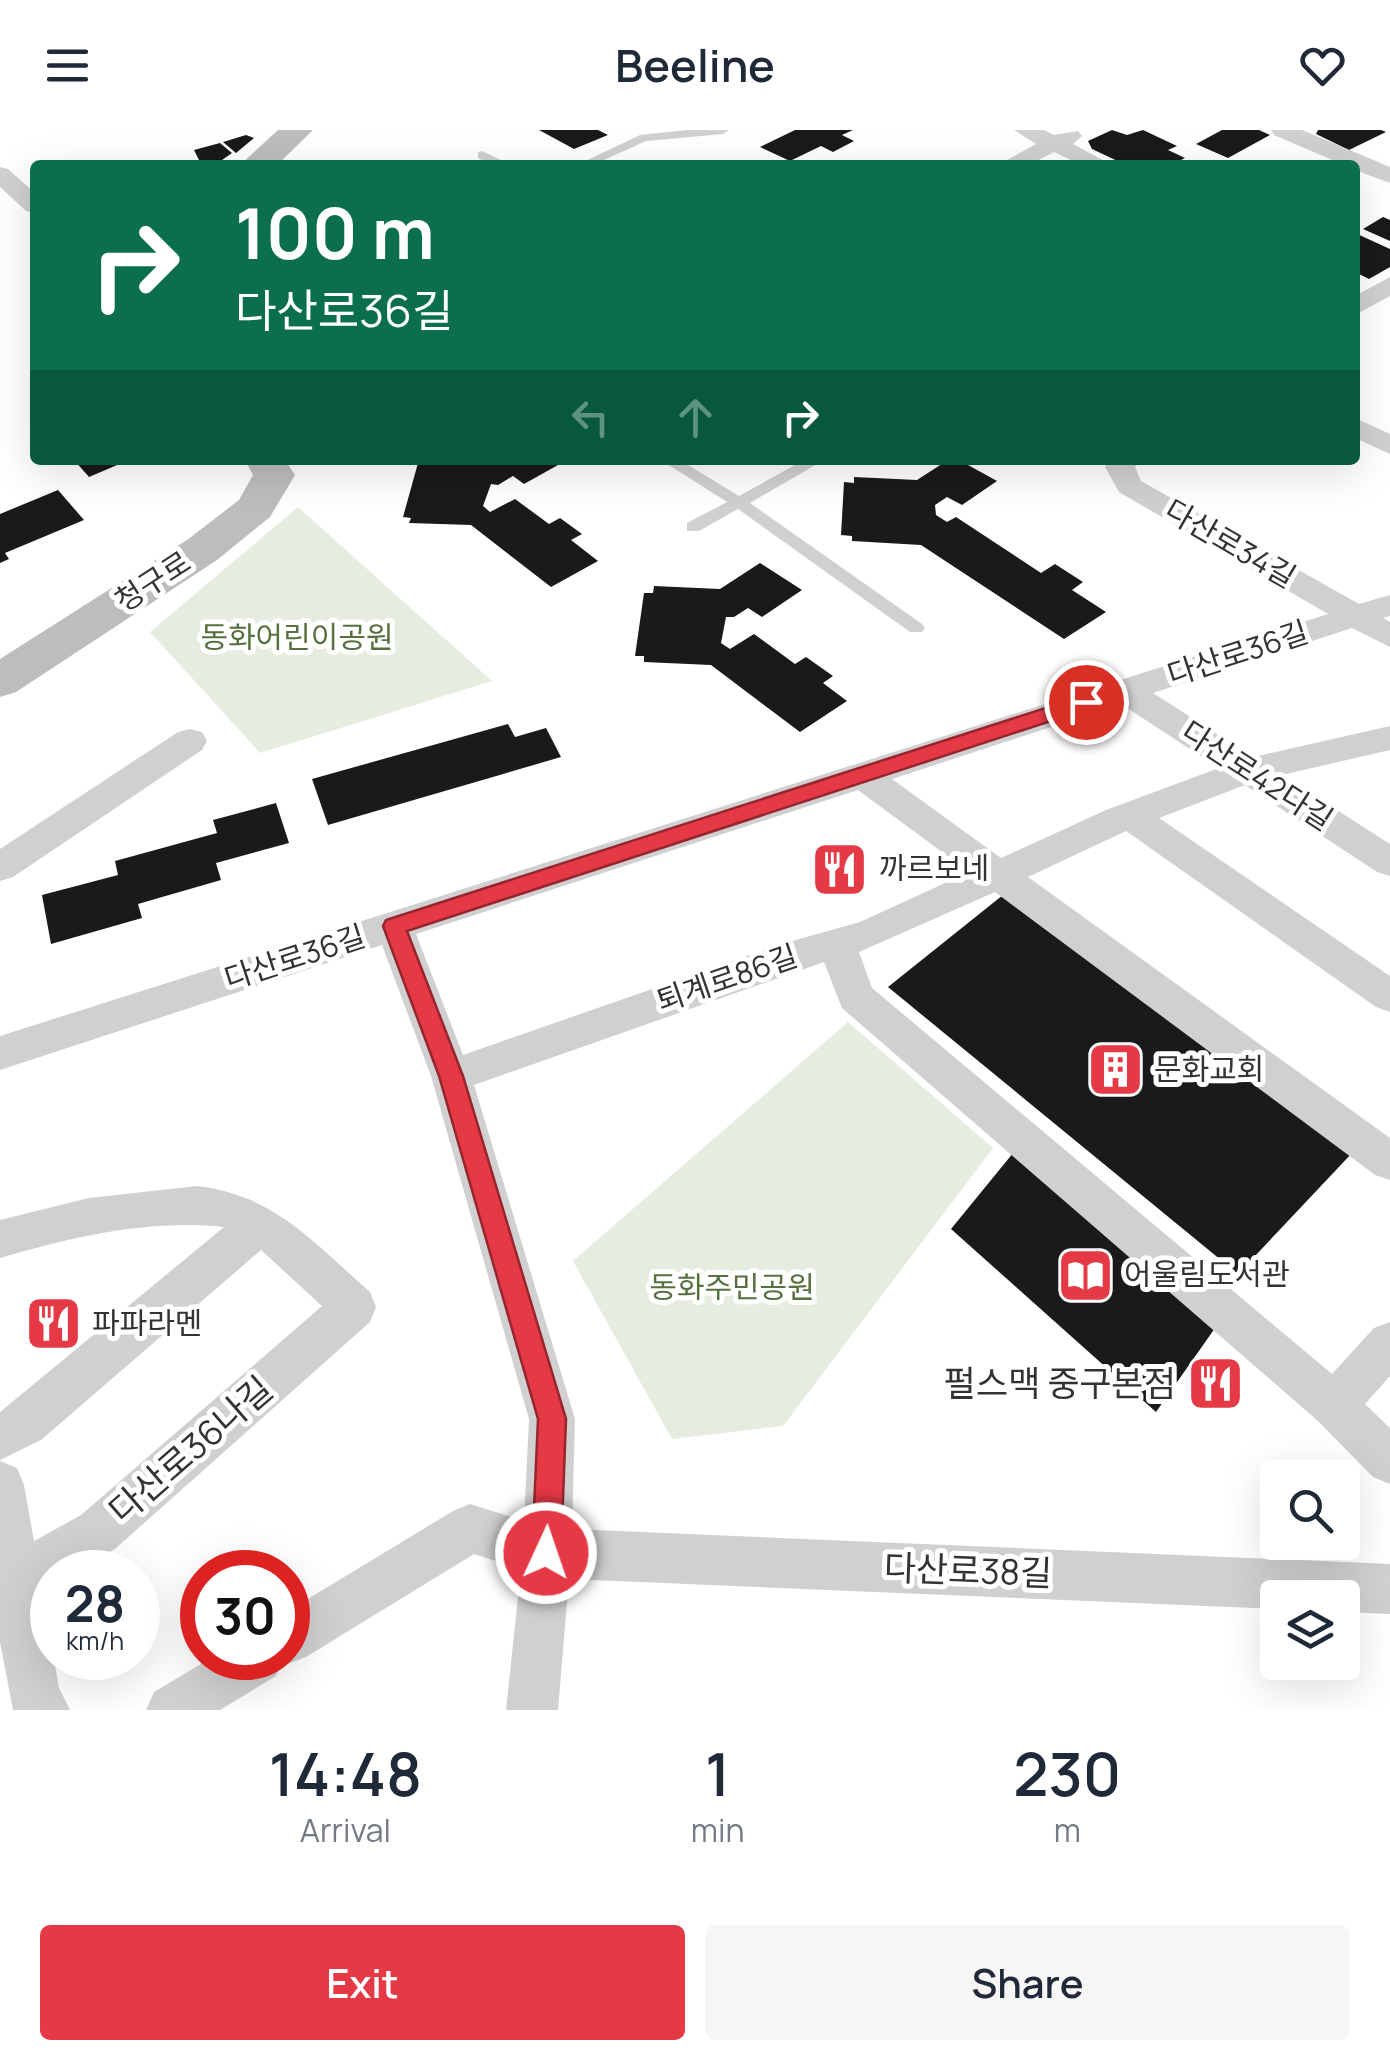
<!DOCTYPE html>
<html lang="en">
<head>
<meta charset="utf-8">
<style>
  body { margin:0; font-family:Manrope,"Noto Sans KR",sans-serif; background:#f6f6f7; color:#1f2937; height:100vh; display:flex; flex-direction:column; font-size:38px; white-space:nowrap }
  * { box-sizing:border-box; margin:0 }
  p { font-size:32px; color:#747a83 }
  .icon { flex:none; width:55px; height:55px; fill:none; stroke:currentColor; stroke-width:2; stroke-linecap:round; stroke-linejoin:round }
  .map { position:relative; height:1580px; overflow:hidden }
  .sheet { display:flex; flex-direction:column; background:#fff; flex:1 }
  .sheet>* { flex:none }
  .top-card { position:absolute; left:30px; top:30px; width:1330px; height:305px; border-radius:10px; box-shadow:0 10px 40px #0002; background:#0b6e4f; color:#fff; overflow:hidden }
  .fabs { position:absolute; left:1260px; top:1330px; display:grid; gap:20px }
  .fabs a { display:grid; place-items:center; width:100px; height:100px; border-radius:10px; background:#fff; box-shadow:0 10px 40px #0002; font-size:50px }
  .speed { position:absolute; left:30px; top:1420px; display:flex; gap:20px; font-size:50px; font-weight:700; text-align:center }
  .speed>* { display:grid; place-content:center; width:130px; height:130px; border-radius:50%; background:#fff; box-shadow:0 10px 40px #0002; line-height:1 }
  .speed small { font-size:25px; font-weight:400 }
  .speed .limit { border:15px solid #d22; background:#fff; color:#111 }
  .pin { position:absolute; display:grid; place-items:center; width:85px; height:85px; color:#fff; margin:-42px; border:5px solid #fff; border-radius:50%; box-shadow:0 2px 10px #0007 }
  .me { position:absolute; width:110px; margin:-55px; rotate:3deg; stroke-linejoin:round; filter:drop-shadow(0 0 8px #0008) }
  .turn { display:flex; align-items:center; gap:35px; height:210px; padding:0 40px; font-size:45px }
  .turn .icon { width:130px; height:130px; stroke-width:2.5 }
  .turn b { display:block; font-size:70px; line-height:85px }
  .lanes { display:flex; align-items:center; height:95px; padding:0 40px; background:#0003; justify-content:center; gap:50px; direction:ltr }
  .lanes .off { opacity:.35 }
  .eta { display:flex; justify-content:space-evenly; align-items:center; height:170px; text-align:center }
  .eta b { font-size:60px; font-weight:600; line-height:70px }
  .action { display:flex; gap:20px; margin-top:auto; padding:20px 40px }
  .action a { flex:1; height:115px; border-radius:10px; background:#e63946; color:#fff; font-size:40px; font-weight:600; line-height:115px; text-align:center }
  .action a+a { background:#f6f6f7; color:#1f2937 }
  header { display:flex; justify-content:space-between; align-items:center; height:130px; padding:0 40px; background:#fff; font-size:45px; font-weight:600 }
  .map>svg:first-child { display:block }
  .green { fill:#e6ecdf }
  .building { fill:#1a1a1a }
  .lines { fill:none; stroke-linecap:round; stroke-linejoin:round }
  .service { fill:#d0d0d0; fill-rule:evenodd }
  .minor { fill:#d0d0d0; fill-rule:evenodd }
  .secondary { fill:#bdbdbd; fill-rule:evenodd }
  .route { fill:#e63946; stroke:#96252e; stroke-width:2.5 }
  .labels { text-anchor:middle; stroke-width:10; stroke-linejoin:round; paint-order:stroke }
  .street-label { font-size:30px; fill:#333; stroke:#fff }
  .park-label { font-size:30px; fill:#56703f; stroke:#fff }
  .poi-label { font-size:30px; fill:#333; stroke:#fff; text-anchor:start }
  .near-poi-label { font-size:35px; fill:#333; stroke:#fff; text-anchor:end }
  .near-street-label { font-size:35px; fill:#333; stroke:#fff }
</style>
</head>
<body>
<header><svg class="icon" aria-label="menu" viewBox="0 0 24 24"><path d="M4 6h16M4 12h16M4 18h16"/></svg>Beeline<svg class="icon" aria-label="heart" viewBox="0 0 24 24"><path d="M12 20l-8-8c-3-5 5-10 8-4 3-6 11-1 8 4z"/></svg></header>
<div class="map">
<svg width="1390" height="1580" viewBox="0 0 1390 1580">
  <rect width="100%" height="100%" fill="#fff"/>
  <!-- green -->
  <path class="green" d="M298 377 492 551 260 623 150 502Z
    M848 892 993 1018 783 1296 672 1309 573 1131Z"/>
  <!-- building -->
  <path class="building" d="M539 0H598L608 5 574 19Z
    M795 0H853L842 5 854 11 833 22 821 16 790 31 760 17Z
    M1112 0 1127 5 1143 0 1177 16 1168 20 1185 28 1171 35H1126L1092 19 1088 11Z
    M1222 0H1259L1270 5 1228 28 1196 14Z
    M1318 0H1381L1386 2 1349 20 1316 4Z
    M246 5 254 8 236 23 223 12Z
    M220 13 232 23 215 35 200 32 194 20Z
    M1383 87 1390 90V111L1363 99Z
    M1355 103 1390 119V137L1369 149 1355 142Z
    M74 330H129L89 347Z
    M427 330H567L524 354 513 346 498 355 491 354 483 376 490 382 515 369 549 394 560 388 582 404 571 410 598 431 551 457 471 395 409 393 411 388 403 387 418 333Z
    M948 330H959L997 351 962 375 947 367 935 375 936 385 947 392 956 387 1041 443 1055 434 1083 452 1072 460 1106 482 1064 509 921 415 852 411V406L841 405 844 352 854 353V347L917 350Z
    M58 360 84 390 5 423 9 429 0 433V384Z
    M760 433 802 460 762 487 748 478 734 487H726L721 513 730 519 754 504 795 534 806 527 833 546 823 553 847 571 800 602 711 535 644 532V526H635L644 463H653L654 456 720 459Z
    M508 594 515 607 546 598 561 627 328 695 312 649Z
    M276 673 289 713 216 733 221 750 138 774 142 788 51 814 42 765 118 745 115 731 217 703 213 690Z
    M1003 765 1353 1022 1238 1144 888 857Z
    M1018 1017 1220 1191 1156 1282 951 1099Z"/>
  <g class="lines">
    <!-- service -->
    <path class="service" d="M687 0H729L723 4 646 11 593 35H577L640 5Z
      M482 21 505 32 507 35H491L478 28V22Z
      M661 330H680L739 366 804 330H824L750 373 922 494 925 498 922 502H910L738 379 699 401H687V393L727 372Z"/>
    <!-- minor -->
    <path class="minor" d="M1014 0H1044L1054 5 1078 1 1082 6 1073 14 1112 35H1081L1054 22 1029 35H998L1036 14Z
      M1271 0H1302L1390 37V53L1355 40V35H1344L1274 5Z
      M0 37 8 39 35 63V83L26 81 0 57Z
      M1390 147V166L1355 185V166Z
      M1355 288 1390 304V324L1355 308Z
      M1109 330H1139L1135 337 1141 351 1359 474 1390 465V486L1383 488 1390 492V517L1352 498 1153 563 1253 627 1390 596V620L1282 645 1390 714V746L1377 742 1245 655 1159 688 1390 846V882L1376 877 1126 701 1028 747 1390 1008V1050L1375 1045 995 762 859 822 872 858 1332 1244 1374 1198 1390 1192V1246L1365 1274 1390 1298V1354L1373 1347 1318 1291 842 878 824 832 474 955 575 1289 572 1399 1390 1434V1484L1342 1482V1468H1278V1479L569 1449 558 1580H506L521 1439 474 1424 306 1527 288 1534 282 1532 276 1546 220 1580H146L154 1562 211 1528H288V1481L453 1381 470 1374 524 1391 529 1289 431 946 382 815 0 940V906L1328 484 1119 362 1105 337ZM1121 574 1219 638 1106 680 1001 728 892 649ZM858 660 969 742 860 792 778 815 463 925 416 804Z
      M190 599 202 602 207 611 202 620 13 747 0 751V719L178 602Z
      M197 1056C275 1065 314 1113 370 1162L376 1177 370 1192 115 1419 74 1442H52V1455L42 1461 59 1558 70 1580H13L0 1512V1331L17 1338 24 1355 34 1411 81 1385 322 1176 261 1120 41 1310 0 1330V1282L224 1097C149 1089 72 1107 0 1128V1090L89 1068Z"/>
    <!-- secondary -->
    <path class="secondary" d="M278 0H313L277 35H240Z
      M245 330H285L295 345 270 387 217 430 16 562 0 567V529L187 410 239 370 253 345Z"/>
  </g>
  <!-- route -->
  <path class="route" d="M1086 565 1097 572 1094 577 407 801 463 946 566 1289 561 1423 557 1434 546 1438 536 1434 532 1423 538 1289 439 946 383 796 386 790Z"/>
  <!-- icons -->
  <defs>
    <symbol id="restaurant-square" viewBox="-11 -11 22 22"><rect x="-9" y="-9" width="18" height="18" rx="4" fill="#e63946" stroke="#fff"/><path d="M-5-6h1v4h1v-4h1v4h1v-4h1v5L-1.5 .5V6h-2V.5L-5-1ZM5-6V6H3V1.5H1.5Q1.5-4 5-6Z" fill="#fff"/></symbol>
    <symbol id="building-square" viewBox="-11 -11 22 22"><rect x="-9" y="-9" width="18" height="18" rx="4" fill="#e63946" stroke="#fff"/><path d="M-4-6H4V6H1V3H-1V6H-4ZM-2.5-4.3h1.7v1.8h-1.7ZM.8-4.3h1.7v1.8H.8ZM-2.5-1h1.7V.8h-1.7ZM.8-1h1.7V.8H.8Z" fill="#fff"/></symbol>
    <symbol id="library-square" viewBox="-11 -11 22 22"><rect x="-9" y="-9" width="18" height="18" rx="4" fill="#e63946" stroke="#fff"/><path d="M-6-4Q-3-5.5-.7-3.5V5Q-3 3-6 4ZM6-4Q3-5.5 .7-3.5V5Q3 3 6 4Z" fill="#fff"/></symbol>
  </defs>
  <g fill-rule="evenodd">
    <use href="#restaurant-square" x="808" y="708" width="63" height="63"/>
    <use href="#building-square" x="1084" y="908" width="63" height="63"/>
    <use href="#library-square" x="1054" y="1114" width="63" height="63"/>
    <use href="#restaurant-square" x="22" y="1162" width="63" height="63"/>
    <use href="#restaurant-square" x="1184" y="1222" width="63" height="63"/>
  </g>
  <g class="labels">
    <!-- street labels -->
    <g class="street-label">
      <text transform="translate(1230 414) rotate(30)" y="10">다산로34길</text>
      <text transform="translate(153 452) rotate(-33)" y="10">청구로</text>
      <text transform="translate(1238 524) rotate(-18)" y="10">다산로36길</text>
      <text transform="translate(1257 646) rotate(33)" y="10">다산로42다길</text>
      <text transform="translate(295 828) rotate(-18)" y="10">다산로36길</text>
      <text transform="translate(727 849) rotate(-19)" y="10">퇴계로86길</text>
    </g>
    <!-- park labels -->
    <g class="park-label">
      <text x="297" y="518">동화어린이공원</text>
      <text x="732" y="1168">동화주민공원</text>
    </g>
    <!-- poi labels -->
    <g class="poi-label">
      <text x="879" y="749">까르보네</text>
      <text x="1154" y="950">문화교회</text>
      <text x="1124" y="1155">어울림도서관</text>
      <text x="92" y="1204">파파라멘</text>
    </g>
    <!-- near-poi labels -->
    <g class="near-poi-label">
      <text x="1176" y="1266">펄스맥 중구본점</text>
    </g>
    <!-- near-street labels -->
    <g class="near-street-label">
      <text transform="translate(191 1320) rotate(-41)" y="12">다산로36나길</text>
      <text transform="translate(968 1441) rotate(2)" y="12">다산로38길</text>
    </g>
  </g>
</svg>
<div class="fabs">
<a><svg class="icon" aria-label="search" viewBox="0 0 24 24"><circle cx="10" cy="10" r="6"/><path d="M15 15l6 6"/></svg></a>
<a><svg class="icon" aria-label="layers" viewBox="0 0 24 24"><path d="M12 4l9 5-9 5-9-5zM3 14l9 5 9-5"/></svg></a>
</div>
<div class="speed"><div>28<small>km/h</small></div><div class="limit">30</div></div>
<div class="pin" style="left:1086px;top:572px;background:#d93025"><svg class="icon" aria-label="arrive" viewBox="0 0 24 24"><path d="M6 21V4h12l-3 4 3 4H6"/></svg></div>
<svg class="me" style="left:546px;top:1423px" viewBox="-20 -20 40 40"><circle r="17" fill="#e63946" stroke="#fff" stroke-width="3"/><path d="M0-11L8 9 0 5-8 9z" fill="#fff"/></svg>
<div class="top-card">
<div class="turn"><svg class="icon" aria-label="right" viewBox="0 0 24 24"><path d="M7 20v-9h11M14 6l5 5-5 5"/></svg><div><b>100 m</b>다산로36길</div></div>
<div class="lanes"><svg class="icon off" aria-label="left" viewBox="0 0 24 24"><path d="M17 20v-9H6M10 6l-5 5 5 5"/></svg><svg class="icon off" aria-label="ahead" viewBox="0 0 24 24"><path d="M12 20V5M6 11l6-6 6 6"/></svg><svg class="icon" aria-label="right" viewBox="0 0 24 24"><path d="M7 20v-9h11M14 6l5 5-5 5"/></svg></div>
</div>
</div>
<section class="sheet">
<div class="eta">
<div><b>14:48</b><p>Arrival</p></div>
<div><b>1</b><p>min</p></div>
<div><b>230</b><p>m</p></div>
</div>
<div class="action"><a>Exit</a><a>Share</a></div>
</section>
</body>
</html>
